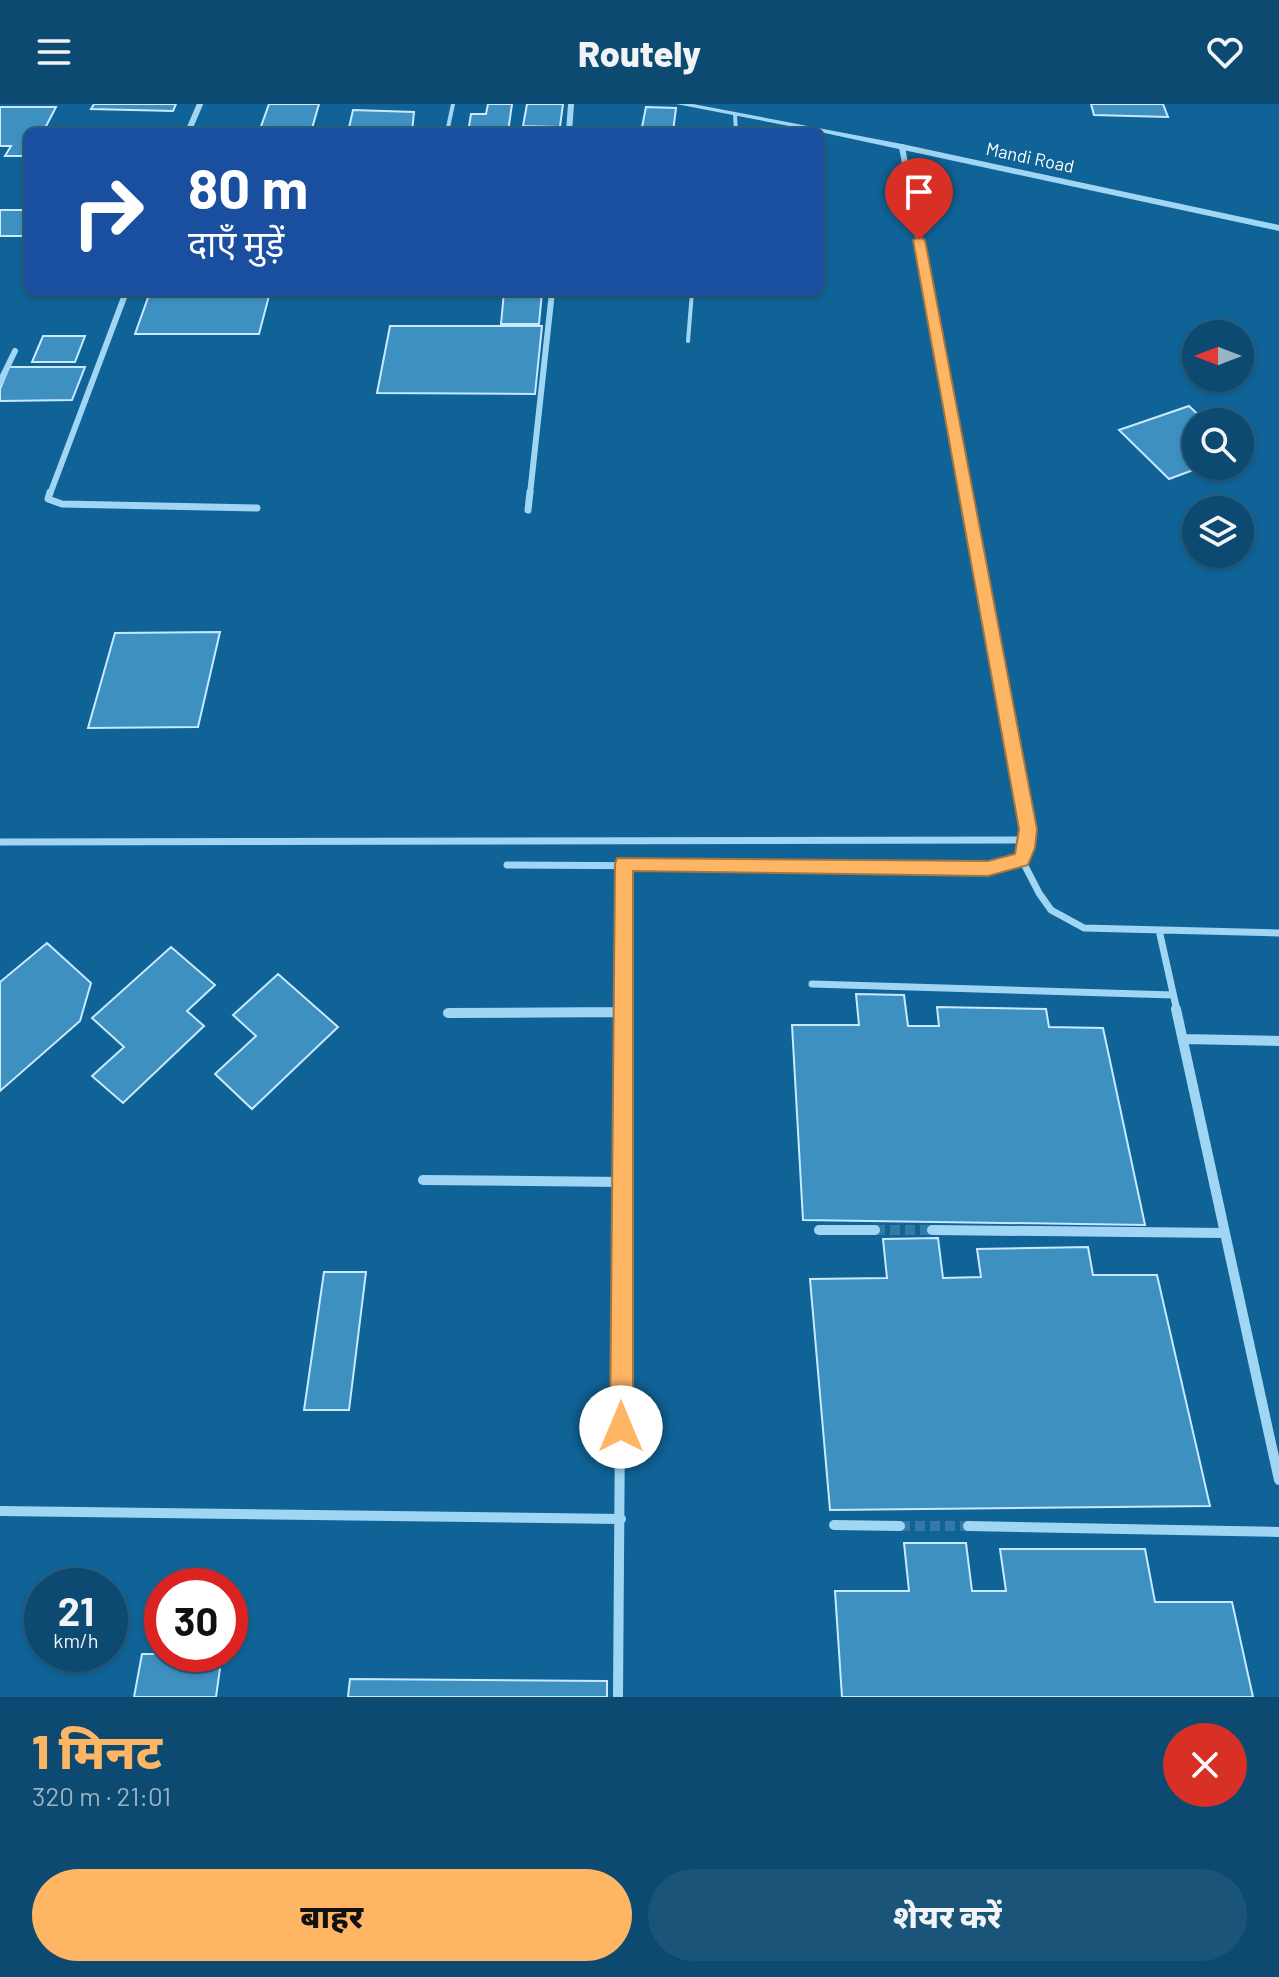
<!DOCTYPE html>
<html lang="hi">
<head>
<meta charset="utf-8">
<style>
  body { margin:0; font-family:Barlow,"Noto Sans Devanagari",sans-serif; background:#1a5479; color:#f1f3f6; height:100vh; display:flex; flex-direction:column; font-size:30px; white-space:nowrap }
  * { box-sizing:border-box; margin:0 }
  p { font-size:26px; color:#9ab3c3 }
  .icon { flex:none; width:44px; height:44px; fill:none; stroke:currentColor; stroke-width:2; stroke-linecap:round; stroke-linejoin:round }
  .map { position:relative; height:1593px; overflow:hidden }
  .side { display:flex; flex-direction:column; background:#0c4a71; flex:1 }
  .side>* { flex:none }
  .banner { position:absolute; left:24px; top:24px; width:800px; height:168px; border-radius:12px; box-shadow:0 2px 6px #0004,0 0 0 2px #2c6284; background:#1a4fa0; color:#fff; overflow:hidden }
  .needle { width:52px; rotate:270deg }
  .tools { position:absolute; left:1182px; top:216px; display:grid; gap:16px }
  .tools a { display:grid; place-items:center; width:72px; height:72px; border-radius:50%; background:#0c4a71; box-shadow:0 2px 6px #0004,0 0 0 2px #2c6284; font-size:40px }
  .speed { position:absolute; left:24px; top:1464px; display:flex; gap:16px; font-size:40px; font-weight:700; text-align:center }
  .speed>* { display:grid; place-content:center; width:104px; height:104px; border-radius:50%; background:#0c4a71; box-shadow:0 2px 6px #0004,0 0 0 2px #2c6284; line-height:1 }
  .speed small { font-size:20px; font-weight:400 }
  .speed .limit { border:12px solid #d22; background:#fff; color:#111 }
  .pin { position:absolute; display:grid; place-items:center; width:68px; height:68px; color:#fff; margin:-82px -34px; border-radius:50% 50% 50% 0; rotate:-45deg; box-shadow:0 0 8px #0007 }
  .pin .icon { rotate:45deg }
  .me { position:absolute; width:88px; margin:-44px; rotate:0deg; stroke-linejoin:round; filter:drop-shadow(0 0 6px #0008) }
  .turn { display:flex; align-items:center; gap:28px; height:168px; padding:0 32px; font-size:36px }
  .turn .icon { width:104px; height:104px; stroke-width:2.5 }
  .turn b { display:block; font-size:56px; line-height:68px }
  .round { display:grid; place-items:center; flex:none; width:84px; height:84px; border-radius:42px; background:#1a5479 }
  .summary { display:flex; align-items:center; justify-content:space-between; height:136px; padding:0 32px }
  h1 { font-size:48px; font-weight:800; line-height:60px; color:#ffb664 }
  .primary-button { display:flex; gap:16px; margin-top:auto; padding:16px 32px }
  .primary-button a { flex:1; height:92px; border-radius:48px; background:#ffb664; color:#111; font-size:32px; font-weight:800; line-height:92px; text-align:center }
  .primary-button a+a { background:#1a5479; color:#f1f3f6 }
  header { display:flex; justify-content:space-between; align-items:center; height:104px; padding:0 32px; background:#0c4a71; font-size:36px; font-weight:800 }
  .map>svg:first-child { display:block }
  .building { fill:#3e90c1; stroke:#c9eafe; stroke-width:2 }
  .lines { fill:none; stroke-linecap:round; stroke-linejoin:round }
  .minor-tunnel { stroke:#347aa7; stroke-width:10; stroke-dasharray:10 5; stroke-linecap:butt }
  .service { stroke:#a1d5f4; stroke-width:4 }
  .minor-far2 { stroke:#a1d5f4; stroke-width:6 }
  .minor-far1 { stroke:#a1d5f4; stroke-width:7 }
  .minor { stroke:#a1d5f4; stroke-width:10 }
  .tertiary { fill:#a1d5f4; fill-rule:evenodd }
  .route { fill:#ffb664; stroke:#a67641; stroke-width:2 }
  .labels { text-anchor:middle; stroke-width:6; stroke-linejoin:round; paint-order:stroke }
  .far-street-label { font-size:18px; fill:#fff; stroke:#106397 }
</style>
</head>
<body>
<header><svg class="icon" aria-label="menu" viewBox="0 0 24 24"><path d="M4 6h16M4 12h16M4 18h16"/></svg>Routely<svg class="icon" aria-label="heart" viewBox="0 0 24 24"><path d="M12 20l-8-8c-3-5 5-10 8-4 3-6 11-1 8 4z"/></svg></header>
<div class="map">
<svg width="1279" height="1593" viewBox="0 0 1279 1593">
  <rect width="100%" height="100%" fill="#106397"/>
  <!-- building -->
  <path class="building" d="M94 0H176L173 7 91 5Z
    M269 0H319L311 28H259Z
    M488 0H512L508 28H468L471 10H486Z
    M527 0H563L560 23 523 22Z
    M1091 0H1163L1168 13 1094 11Z
    M0 3H56L43 28H28V52H5L11 42H0Z
    M646 3 676 4 673 28H641Z
    M353 6 414 8 412 28H348Z
    M0 106H28V132H0Z
    M150 188H270L259 230H135Z
    M504 188H542L539 220H501Z
    M390 222H542L535 290 377 289Z
    M43 232H85L75 258H32Z
    M9 263H85L72 296 0 297V285Z
    M1189 302 1206 318H1196V362H1204L1169 375 1119 326Z
    M220 528 198 623 88 624 115 529Z
    M47 839 91 879 80 917 0 987V878Z
    M171 843 215 881 187 907 204 922 123 999 92 972 124 943 92 914Z
    M278 870 338 923 252 1005 215 970 256 932 233 911Z
    M856 890 904 891 908 922H939L937 903 1046 905 1049 923 1103 924 1145 1121 803 1116 792 921H859Z
    M938 1134 943 1174 981 1173 977 1145 1088 1143 1093 1171H1157L1210 1402 830 1406 810 1175 887 1174 883 1135Z
    M324 1168H366L349 1306H304Z
    M904 1439H966L972 1487H1006L1000 1445H1145L1155 1498H1232L1253 1593H842L835 1487H909Z
    M142 1550H222L216 1593H134Z
    M350 1575 607 1577V1593H348Z"/>
  <g class="lines">
    <!-- minor-tunnel -->
    <path class="minor-tunnel" d="M875 1126H932
      M900 1422H968"/>
    <!-- service -->
    <path class="service" d="M735 11 736 28
      M447 28 453 0
      M688 237 692 188"/>
    <!-- minor-far2 -->
    <path class="minor-far2" d="M188 28 200 0
      M569 28 571 0
      M902 43 966 390
      M0 278 15 247
      M50 390 126 188
      M530 390 552 188"/>
    <!-- minor-far1 -->
    <path class="minor-far1" d="M50 388 48 395 62 400 257 404
      M528 406 530 388
      M0 738 1027 736
      M1022 756 1039 789 1051 806 1084 824 1279 829
      M507 761 988 764 1022 756 1028 725 966 388
      M1159 826 1177 907
      M812 880 1173 891
      M623 907 624 760"/>
    <!-- minor -->
    <path class="minor" d="M1176 905 1279 1376
      M448 909 623 908
      M1183 935 1279 937
      M423 1076 623 1078
      M819 1126H875
      M932 1126 1225 1129
      M0 1407 621 1415
      M834 1421 900 1422
      M968 1422 1279 1428
      M618 1593 623 905"/>
    <!-- tertiary -->
    <path class="tertiary" d="M676 0H693L902 40 1279 121V127L820 28Z"/>
  </g>
  <!-- route -->
  <path class="route" d="M919 133 925 136 1037 725 1035 744 1028 761 988 772 633 767V1323L630 1331 621 1334 613 1331 610 1323 615 760 617 754 988 757 1015 750 1019 725 913 136Z"/>
  <g class="labels">
    <!-- far-street labels -->
    <g class="far-street-label">
      <text transform="translate(1030 54) rotate(12)" y="6">Mandi Road</text>
    </g>
  </g>
</svg>
<div class="tools">
<a><svg class="needle" viewBox="-14 -14 28 28"><path d="M0-13l5 13h-10z" fill="#e53935"/><path d="M0 13l5-13h-10z" fill="#9ab3c3"/></svg></a>
<a><svg class="icon" aria-label="search" viewBox="0 0 24 24"><circle cx="10" cy="10" r="6"/><path d="M15 15l6 6"/></svg></a>
<a><svg class="icon" aria-label="layers" viewBox="0 0 24 24"><path d="M12 4l9 5-9 5-9-5zM3 14l9 5 9-5"/></svg></a>
</div>
<div class="speed"><div>21<small>km/h</small></div><div class="limit">30</div></div>
<div class="pin" style="left:919px;top:136px;background:#d93025"><svg class="icon" aria-label="arrive" viewBox="0 0 24 24"><path d="M6 21V4h12l-3 4 3 4H6"/></svg></div>
<svg class="me" style="left:621px;top:1323px" viewBox="-20 -20 40 40"><circle r="19" fill="#fff"/><path d="M0-13L10 11 0 6-10 11z" fill="#ffb664"/></svg>
<div class="banner">
<div class="turn"><svg class="icon" aria-label="right" viewBox="0 0 24 24"><path d="M7 20v-9h11M14 6l5 5-5 5"/></svg><div><b>80 m</b>दाएँ मुड़ें</div></div>
</div>
</div>
<section class="side">
<div class="summary"><div><h1>1 मिनट</h1><p>320 m · 21:01</p></div><a class="round" style="background:#d93025;color:#fff"><svg class="icon" aria-label="close" viewBox="0 0 24 24"><path d="M6 6l12 12M18 6L6 18"/></svg></a></div>
<div class="primary-button"><a>बाहर</a><a>शेयर करें</a></div>
</section>
</body>
</html>
